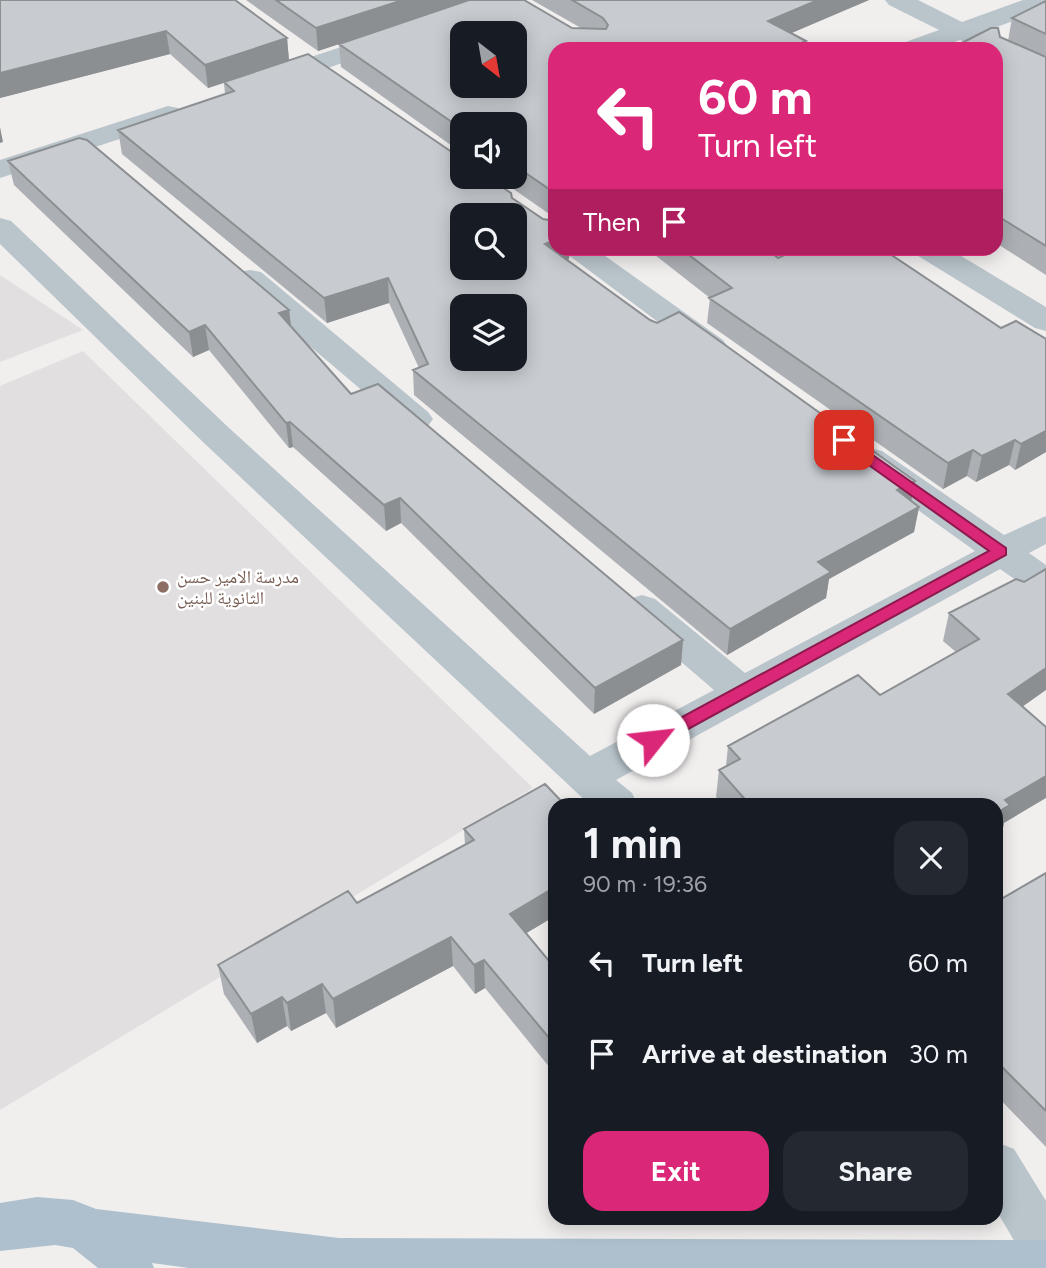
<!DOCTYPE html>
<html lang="en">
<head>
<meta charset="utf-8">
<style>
  body { margin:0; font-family:Figtree,"Noto Naskh Arabic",sans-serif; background:#242831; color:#f1f3f6; height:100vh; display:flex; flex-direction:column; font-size:26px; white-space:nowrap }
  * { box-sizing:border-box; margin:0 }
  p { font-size:23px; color:#9ea1a6 }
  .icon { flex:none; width:38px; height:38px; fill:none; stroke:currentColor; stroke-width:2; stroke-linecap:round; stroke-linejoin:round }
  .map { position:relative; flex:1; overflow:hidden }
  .side { position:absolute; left:548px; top:798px; width:455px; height:427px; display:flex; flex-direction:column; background:#171b24; border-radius:21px; box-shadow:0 4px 18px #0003 }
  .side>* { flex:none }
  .guide { position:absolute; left:548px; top:42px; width:455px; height:214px; border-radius:21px; box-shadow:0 4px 18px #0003; background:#db2777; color:#fff; overflow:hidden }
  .needle { width:46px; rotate:149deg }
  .fabs { position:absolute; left:450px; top:21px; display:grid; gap:14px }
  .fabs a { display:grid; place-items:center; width:77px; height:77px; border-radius:14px; background:#171b24; box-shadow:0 4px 18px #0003; font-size:35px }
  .pin { position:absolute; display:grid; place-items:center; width:60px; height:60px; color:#fff; margin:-30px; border-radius:14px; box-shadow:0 4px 10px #0006 }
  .me { position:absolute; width:77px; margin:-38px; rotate:61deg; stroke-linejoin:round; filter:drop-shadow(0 0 5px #0008) }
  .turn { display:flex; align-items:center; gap:24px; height:147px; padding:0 35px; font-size:32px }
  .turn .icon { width:91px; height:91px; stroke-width:2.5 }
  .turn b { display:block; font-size:49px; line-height:60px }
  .then { display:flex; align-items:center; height:66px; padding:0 35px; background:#0003; gap:14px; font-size:26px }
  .round { display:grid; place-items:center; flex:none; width:74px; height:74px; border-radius:21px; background:#242831 }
  .head { display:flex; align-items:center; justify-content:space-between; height:119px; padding:0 35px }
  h1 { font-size:42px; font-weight:700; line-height:52px }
  .button { display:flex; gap:14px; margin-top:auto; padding:14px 35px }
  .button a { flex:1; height:80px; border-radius:21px; background:#db2777; color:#fff; font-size:28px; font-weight:700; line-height:80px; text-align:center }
  .button a+a { background:#242831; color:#f1f3f6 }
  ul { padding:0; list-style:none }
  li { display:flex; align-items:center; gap:21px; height:91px; padding:0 35px }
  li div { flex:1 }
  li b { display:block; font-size:26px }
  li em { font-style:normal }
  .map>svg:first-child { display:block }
  .education { fill:#e2dfe0 }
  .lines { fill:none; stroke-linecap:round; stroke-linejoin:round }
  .minor { fill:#b9c4cb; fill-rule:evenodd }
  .primary { fill:#aec0cd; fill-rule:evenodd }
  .wall { fill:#acafb4 }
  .shaded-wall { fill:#8c8f92 }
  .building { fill:#c8ccd1; stroke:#8c8f92; stroke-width:2; fill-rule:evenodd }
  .route { fill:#db2777; stroke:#8e194d; stroke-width:2 }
  .education-dot { fill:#8d6e63; stroke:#fff; stroke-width:2.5 }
  .labels { text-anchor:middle; stroke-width:5; stroke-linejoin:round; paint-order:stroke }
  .education-label { font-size:18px; fill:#785e54; stroke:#fff; text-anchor:start }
</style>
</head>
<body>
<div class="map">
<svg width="1046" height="1268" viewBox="0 0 1046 1268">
  <rect width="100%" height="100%" fill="#f1eeee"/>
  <!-- education -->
  <path class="education" d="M0 275 83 330 0 362Z
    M83 351 533 788 0 1110V386Z"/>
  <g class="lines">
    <!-- minor -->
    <path class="minor" d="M885 0H918L962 22 1023 0H1046V9L983 32 1046 63V81L996 58V49H977L960 40 936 49H899L903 43 939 30 889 5Z
      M390 31 399 34 403 39 399 44 271 87 262 85 258 79 262 73Z
      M168 106 178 108 182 114 178 120 0 178V160Z
      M0 218 11 221 228 427 590 756 714 690 629 617 623 608 629 599 642 595 655 599 745 673 975 551 858 467 853 459 858 451 870 448 882 451 1004 535 1046 516V544L1029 553 1046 565V596L1033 592 1000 569 616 780 632 793 638 805H590L204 443 0 244Z
      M559 248H594L723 340 728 347 723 354 712 357 701 354Z
      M911 248H948L1046 307V331L1035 328 915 254Z
      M250 270 261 272 428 412 433 419 428 426 416 430 404 426 239 286 235 279 239 272Z
      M996 1142 1014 1149 1046 1201V1268L1028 1264 996 1210Z"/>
    <!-- primary -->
    <path class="primary" d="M37 1197 73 1200 96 1209 339 1238 1046 1240V1268H189L152 1263 154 1268H98L73 1248 55 1245 0 1251V1203Z"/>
  </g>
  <!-- wall -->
  <path class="wall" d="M0 0 287 38 289 60 512 198 555 248H570L569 259 567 260 650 320 915 481 911 501 919 507 914 532 829 579 826 598 727 655 414 395 413 370 419 368 389 303 327 323 122 154 118 130 225 94 224 83 208 88 170 54 0 98Z
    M246 0H524L572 28H581L532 0H869L791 33 555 49V218L496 177H514V124H462V153L341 67 339 44 318 51Z
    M1046 1V275L996 243V49L1000 37 1008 41 1012 18Z
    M8 161 289 310 291 326 351 394 683 640 681 665 594 714 401 523 386 531 293 447 289 448 209 350 193 357 14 185Z
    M646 248H766L1046 452 1015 470 1009 465 976 482 967 476 943 489 707 323 710 298Z
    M1016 579 1022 706 1004 823 1002 832 996 835V805H723L716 797 719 770 726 766 728 746 880 695 956 652 943 641 949 613Z
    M555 805V916L526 933 555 968V1074L485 988 475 994 453 966 336 1028 326 1013 291 1031 287 1026 257 1043 224 994 218 965 357 903 465 845 464 829Z
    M1046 873V1147L996 1095V902Z
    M624 1218H846L628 1223Z"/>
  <!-- shaded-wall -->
  <path class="shaded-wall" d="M403 0H473L318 51 316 28Z
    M818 0H869L766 44 768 21Z
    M166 31 170 54 0 98V73Z
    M287 38 289 61 208 88 205 65Z
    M806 41 805 49H787Z
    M0 127 3 142 0 143Z
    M555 240V248H570L569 259 544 268 545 244Z
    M388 278 389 303 327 323 324 298Z
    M289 310 292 335 279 313Z
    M205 325 209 350 193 357 189 332Z
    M290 422 293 447 289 448 286 423Z
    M1046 431V452L1015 470 1021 444Z
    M1015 440 1009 465 976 482 982 456Z
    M973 450 967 476 943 489 948 463Z
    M915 481 910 507 897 490Z
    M400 498 401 523 386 531 384 505Z
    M919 507 914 532 829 579 826 598 727 655 730 629 818 562Z
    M683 640 681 665 594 714 595 688Z
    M1046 668V690L1001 722 1008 694Z
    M1046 776V798L1004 823 1002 832 996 835V813L1005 800Z
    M555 887V916L510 943V914Z
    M451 937 453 966 336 1028 333 999Z
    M484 960 485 988 475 994 474 965Z
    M322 984 326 1013 291 1031 287 1003Z
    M282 997 287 1026 257 1043 251 1014Z"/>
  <!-- building -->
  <path class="building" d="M0 0H235L287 38 205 65 166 31 0 73Z
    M276 0H403L316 28Z
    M469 0H524L572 28 606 29 608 25 603 18 572 0H818L768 21 806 41 787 49H555V193L514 165V124H462V129L339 44ZM462 33H514V86H462Z
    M1046 1V34L1012 18Z
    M991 28H998L1000 37 1046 57V246L996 215V49H950Z
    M308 54 462 159V177H487L511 193 512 198 543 219 555 221V240L545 244 650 320 657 323 679 312 915 481 897 490 919 507 818 562 831 572 730 629 413 370 428 364 388 278 324 298 118 130 234 91 224 82ZM462 215H514V268H462ZM462 306H514V359H462Z
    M79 138 87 140 289 310 279 313 351 394 378 384 683 640 595 688 400 498 384 505 290 422 286 423 205 325 189 332 8 161Z
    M680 248H766L778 258 800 248H881L1001 328 1016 321 1046 339V431L1021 444 1015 440 982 456 973 450 948 463 709 298 732 288Z
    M1046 569V668L1008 694 1046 727V776L1005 800 1010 805 996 813V805H750L719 770 740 759 728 746 858 675 880 695 979 639 949 613 1016 579 1024 582Z
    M545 784 565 805H555V887L510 914 555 968V1045L484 960 474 965 451 937 333 999 322 984 287 1003 282 997 251 1014 218 965 348 891 357 903 474 840 464 829Z
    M1046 873V1111L996 1061V902Z"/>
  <!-- route -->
  <path class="route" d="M844 435 1006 548V555L659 745H647L645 740 647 736 989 551 838 443V437Z"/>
  <!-- markers -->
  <circle class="education-dot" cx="163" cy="587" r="7"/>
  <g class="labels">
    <!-- education labels -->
    <g class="education-label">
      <text x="177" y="583">مدرسة الامير حسن<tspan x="177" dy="21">الثانوية للبنين</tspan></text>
    </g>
  </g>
</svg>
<div class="fabs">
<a><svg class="needle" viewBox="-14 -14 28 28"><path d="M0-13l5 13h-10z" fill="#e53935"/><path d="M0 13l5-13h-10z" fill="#9ea1a6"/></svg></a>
<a><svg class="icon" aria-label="sound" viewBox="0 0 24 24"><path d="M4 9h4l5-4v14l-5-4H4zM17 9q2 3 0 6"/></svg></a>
<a><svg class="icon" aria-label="search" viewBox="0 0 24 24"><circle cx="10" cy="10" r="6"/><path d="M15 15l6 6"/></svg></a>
<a><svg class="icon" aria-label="layers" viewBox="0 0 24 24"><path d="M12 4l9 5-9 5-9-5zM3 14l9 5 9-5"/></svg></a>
</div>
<div class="pin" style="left:844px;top:440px;background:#d93025"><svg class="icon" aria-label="arrive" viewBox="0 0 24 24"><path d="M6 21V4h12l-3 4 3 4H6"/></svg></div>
<svg class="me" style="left:653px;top:740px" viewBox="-20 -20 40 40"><circle r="19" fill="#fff"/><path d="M0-13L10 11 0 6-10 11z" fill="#db2777"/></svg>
<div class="guide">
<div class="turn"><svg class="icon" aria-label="left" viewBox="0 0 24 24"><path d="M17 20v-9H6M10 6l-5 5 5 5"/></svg><div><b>60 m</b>Turn left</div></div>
<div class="then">Then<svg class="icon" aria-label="arrive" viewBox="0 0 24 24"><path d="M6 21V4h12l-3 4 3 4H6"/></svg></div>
</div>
<section class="side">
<div class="head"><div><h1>1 min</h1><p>90 m · 19:36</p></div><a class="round"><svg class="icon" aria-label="close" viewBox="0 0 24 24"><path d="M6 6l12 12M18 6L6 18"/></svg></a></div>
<ul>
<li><svg class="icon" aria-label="left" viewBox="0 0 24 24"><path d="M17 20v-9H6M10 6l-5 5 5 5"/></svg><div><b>Turn left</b></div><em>60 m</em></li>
<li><svg class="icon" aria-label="arrive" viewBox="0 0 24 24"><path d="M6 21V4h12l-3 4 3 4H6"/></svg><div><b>Arrive at destination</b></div><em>30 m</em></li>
</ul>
<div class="button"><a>Exit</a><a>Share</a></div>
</section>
</div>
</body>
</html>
